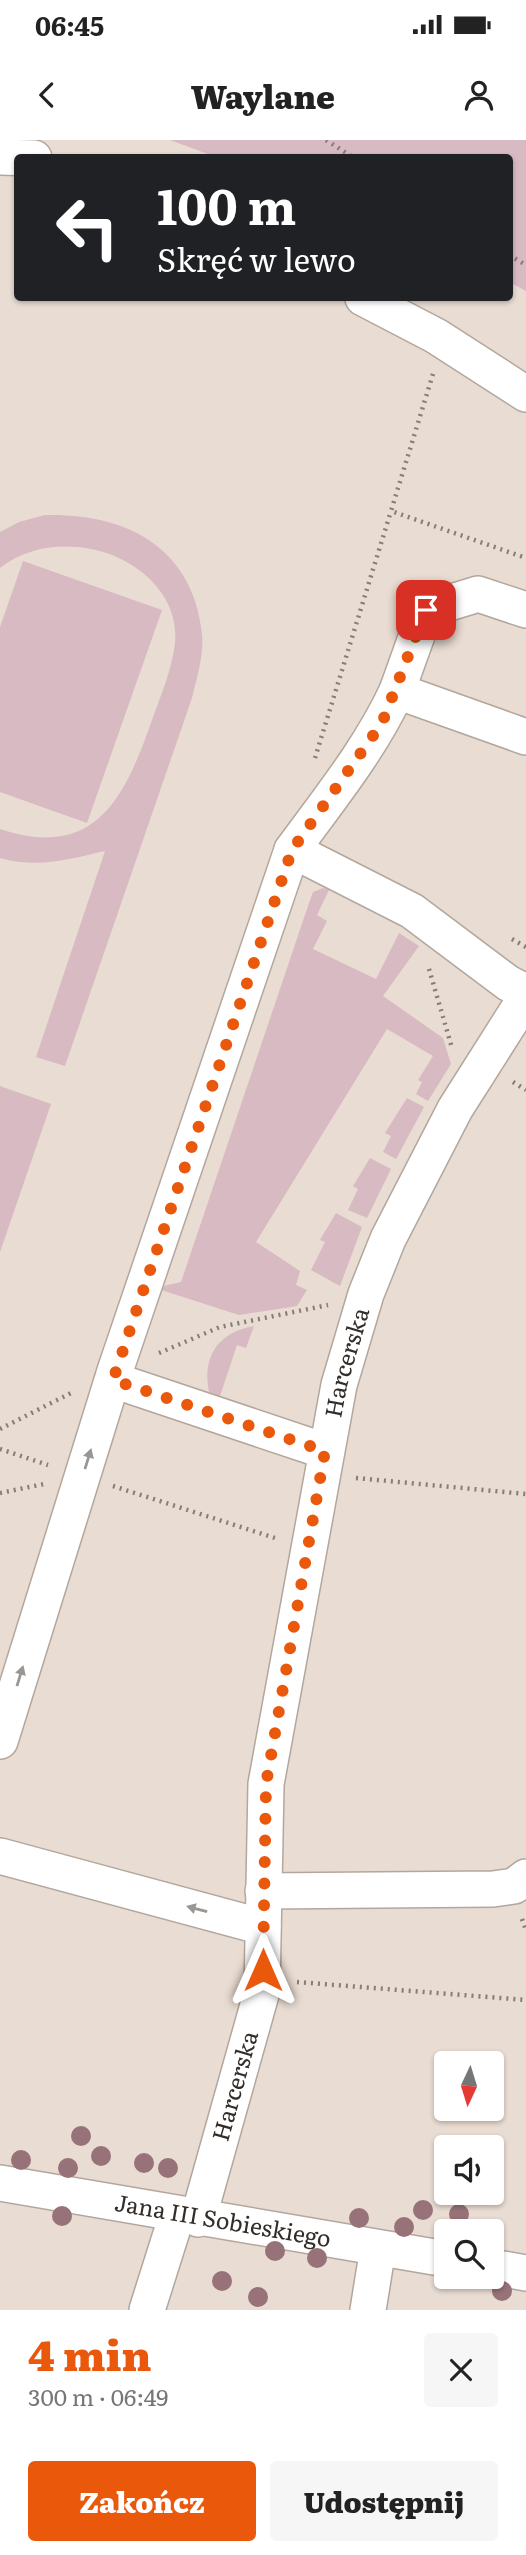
<!DOCTYPE html>
<html lang="pl">
<head>
<meta charset="utf-8">
<style>
  body { margin:0; font-family:Literata,serif; background:#f6f6f6; color:#222; height:100vh; display:flex; flex-direction:column; font-size:26px; white-space:nowrap }
  * { box-sizing:border-box; margin:0 }
  p { font-size:23px; color:#767676 }
  .icon { flex:none; width:38px; height:38px; fill:none; stroke:currentColor; stroke-width:2; stroke-linecap:round; stroke-linejoin:round }
  .map { position:relative; height:2170px; overflow:hidden }
  .details { display:flex; flex-direction:column; background:#fff; flex:1 }
  .details>* { flex:none }
  .top-card { position:absolute; left:14px; top:14px; width:499px; height:147px; border-radius:7px; box-shadow:0 2px 5px #0004; background:#202124; color:#fff; overflow:hidden }
  .needle { width:46px; rotate:184deg }
  .tools { position:absolute; left:434px; top:1911px; display:grid; gap:14px }
  .tools a { display:grid; place-items:center; width:70px; height:70px; border-radius:7px; background:#fff; box-shadow:0 2px 5px #0004; font-size:35px }
  .pin { position:absolute; display:grid; place-items:center; width:60px; height:60px; color:#fff; margin:-30px; border-radius:14px; box-shadow:0 4px 10px #0006 }
  .me { position:absolute; width:77px; margin:-38px; rotate:0deg; stroke-linejoin:round; filter:drop-shadow(0 0 5px #0008) }
  .turn { display:flex; align-items:center; gap:24px; height:147px; padding:0 28px; font-size:32px }
  .turn .icon { width:91px; height:91px; stroke-width:2.5 }
  .turn b { display:block; font-size:49px; line-height:60px }
  .round { display:grid; place-items:center; flex:none; width:74px; height:74px; border-radius:7px; background:#f6f6f6 }
  .head { display:flex; align-items:center; justify-content:space-between; height:119px; padding:0 28px }
  h1 { font-size:42px; font-weight:800; line-height:52px; color:#ea580c }
  .cta { display:flex; gap:14px; margin-top:auto; padding:14px 28px }
  .cta a { flex:1; height:80px; border-radius:7px; background:#ea580c; color:#fff; font-size:28px; font-weight:800; line-height:80px; text-align:center }
  .cta a+a { background:#f6f6f6; color:#222 }
  .status { display:flex; justify-content:space-between; align-items:center; height:49px; padding:0 35px; background:#fff; direction:ltr }
  .status svg { height:19px; fill:currentColor }
  header { display:flex; justify-content:space-between; align-items:center; height:91px; padding:0 28px; background:#fff; font-size:32px; font-weight:800 }
  .map>svg:first-child { display:block }
  .green { fill:#d8bac2 }
  .lines { fill:none; stroke-linecap:round; stroke-linejoin:round }
  .minor-casing { stroke:#b3a79d; stroke-width:38 }
  .path { stroke:#857d76; stroke-width:4.5; stroke-dasharray:2 5; stroke-linecap:butt }
  .minor { stroke:#fff; stroke-width:35 }
  .tree { fill:#977279 }
  .oneway { fill:#999694 }
  .route { stroke:#ea580c; stroke-width:12; stroke-dasharray:0 21.6 }
  .labels { text-anchor:middle; stroke-width:5; stroke-linejoin:round; paint-order:stroke }
  .street-label { font-size:23px; fill:#332e2a; stroke:#f6eadf }
</style>
</head>
<body>
<div class="status"><b>06:45</b><svg viewBox="0 0 49 12"><path d="M0 12V9h3v3zM5 12V6h3v6zM10 12V3h3v9zM15 12V0h3v12zM26 1h20v11H26zM47 4h2v5h-2z"/></svg></div>
<header><svg class="icon" aria-label="back" viewBox="0 0 24 24"><path d="M15 5l-7 7 7 7"/></svg>Waylane<svg class="icon" aria-label="person" viewBox="0 0 24 24"><circle cx="12" cy="8" r="4"/><path d="M4 21q1-7 8-7t8 7"/></svg></header>
<div class="map">
<svg width="526" height="2170" viewBox="0 0 526 2170">
  <rect width="100%" height="100%" fill="#e9dcd2"/>
  <!-- green -->
  <path class="green" d="M170 0H526V151L509 142V18L216 17Z
    M45 375C126 373 193 407 202 494 204 516 197 537 192 558L65 926 36 917 105 711C69 719 38 729 0 718V689C96 721 125 657 152 580 161 555 172 529 175 503 180 453 134 417 91 409 58 403 26 408 0 428V392L19 382Z
    M23 421 162 470 87 683 0 652V487Z
    M323 748 329 750 317 775 327 781 313 809 376 839 399 793 419 806 383 856 443 898 451 924 428 961 416 954 422 942 418 940 433 916 387 889 256 1102 300 1131 296 1145 307 1150 297 1166 239 1175 155 1148 181 1142 309 763 313 752Z
    M0 946 51 964 0 1112Z
    M407 958 424 967 396 1019 383 1012 391 996 385 993Z
    M370 1018 391 1029 367 1078 348 1070 358 1049 353 1046Z
    M336 1073 362 1087 340 1146 311 1130 325 1102 320 1100Z
    M254 1186 246 1208 237 1205 219 1259 210 1256C201 1220 215 1193 254 1186Z"/>
  <g class="lines">
    <defs>
      <g id="minor">
        <path d="M0 17 34 18"/>
        <path d="M363 158 436 196 526 254"/>
        <path d="M397 551 426 470 478 454 526 470"/>
        <path d="M292 710 412 771 508 843 526 852"/>
        <path d="M113 1240 325 1311"/>
        <path d="M0 1601 115 1231 292 710C330 658 370 609 397 551L526 597"/>
        <path d="M0 1716 263 1787"/>
        <path d="M263 1751 493 1749 514 1746 526 1737"/>
        <path id="s1" d="M0 2043 446 2119"/>
        <path id="s2" d="M198 2079 262 1851 266 1644 339 1245 366 1154 388 1099 455 969 526 857"/>
        <path d="M492 2127 526 2133"/>
        <path d="M147 2170 177 2075"/>
        <path d="M368 2170 378 2108"/>
      </g>
    </defs>
    <!-- minor casing -->
    <use href="#minor" class="minor-casing"/>
    <!-- path -->
    <path class="path" d="M326 0 354 18
      M509 115 526 125
      M433 234 391 371 526 418
      M315 618 391 371
      M512 799 526 807
      M429 829 452 908
      M513 942 526 950
      M159 1213 220 1187 328 1165
      M0 1289 71 1253
      M0 1309 48 1325
      M356 1338 526 1354
      M113 1346 275 1398
      M0 1353 44 1344
      M522 1779 526 1790
      M297 1842 526 1860"/>
    <!-- minor -->
    <use href="#minor" class="minor"/>
  </g>
  <!-- trees -->
  <g class="tree">
    <circle cx="81" cy="1996" r="10"/>
    <circle cx="101" cy="2016" r="10"/>
    <circle cx="21" cy="2020" r="10"/>
    <circle cx="144" cy="2023" r="10"/>
    <circle cx="68" cy="2028" r="10"/>
    <circle cx="168" cy="2028" r="10"/>
    <circle cx="423" cy="2070" r="10"/>
    <circle cx="459" cy="2074" r="10"/>
    <circle cx="62" cy="2076" r="10"/>
    <circle cx="359" cy="2078" r="10"/>
    <circle cx="404" cy="2087" r="10"/>
    <circle cx="275" cy="2111" r="10"/>
    <circle cx="317" cy="2118" r="10"/>
    <circle cx="222" cy="2141" r="10"/>
    <circle cx="502" cy="2151" r="10"/>
    <circle cx="258" cy="2157" r="10"/>
  </g>
  <!-- one-way arrows -->
  <defs><path id="oneway-solid" d="M-6-.8H1V-3.2L6.5 0L1 3.2V.8H-6Z" transform="scale(1.75)"/></defs>
  <g class="oneway">
    <use href="#oneway-solid" transform="translate(88 1319) rotate(-73)"/>
    <use href="#oneway-solid" transform="translate(20 1536) rotate(-73)"/>
    <use href="#oneway-solid" transform="translate(197 1769) rotate(-165)"/>
  </g>
  <g class="lines">
    <!-- route -->
    <path class="route" d="M263 1830 266 1644 325 1311 113 1240 292 710 382 583 426 470"/>
  </g>
  <g class="labels">
    <!-- street labels -->
    <g class="street-label">
      <text dy="8" stroke="none"><textPath href="#s2" startOffset="873">Harcerska</textPath></text>
      <text dy="8" stroke="none"><textPath href="#s2" startOffset="138">Harcerska</textPath></text>
      <text dy="8" stroke="none"><textPath href="#s1" startOffset="226">Jana III Sobieskiego</textPath></text>
    </g>
  </g>
</svg>
<div class="tools">
<a><svg class="needle" viewBox="-14 -14 28 28"><path d="M0-13l5 13h-10z" fill="#e53935"/><path d="M0 13l5-13h-10z" fill="#767676"/></svg></a>
<a><svg class="icon" aria-label="sound" viewBox="0 0 24 24"><path d="M4 9h4l5-4v14l-5-4H4zM17 9q2 3 0 6"/></svg></a>
<a><svg class="icon" aria-label="search" viewBox="0 0 24 24"><circle cx="10" cy="10" r="6"/><path d="M15 15l6 6"/></svg></a>
</div>
<div class="pin" style="left:426px;top:470px;background:#d93025"><svg class="icon" aria-label="arrive" viewBox="0 0 24 24"><path d="M6 21V4h12l-3 4 3 4H6"/></svg></div>
<svg class="me" style="left:263px;top:1830px" viewBox="-20 -20 40 40"><path d="M0-17L14 15 0 8-14 15z" fill="#ea580c" stroke="#fff" stroke-width="4"/></svg>
<div class="top-card">
<div class="turn"><svg class="icon" aria-label="left" viewBox="0 0 24 24"><path d="M17 20v-9H6M10 6l-5 5 5 5"/></svg><div><b>100 m</b>Skręć w lewo</div></div>
</div>
</div>
<section class="details">
<div class="head"><div><h1>4 min</h1><p>300 m · 06:49</p></div><a class="round"><svg class="icon" aria-label="close" viewBox="0 0 24 24"><path d="M6 6l12 12M18 6L6 18"/></svg></a></div>
<div class="cta"><a>Zakończ</a><a>Udostępnij</a></div>
</section>
</body>
</html>
